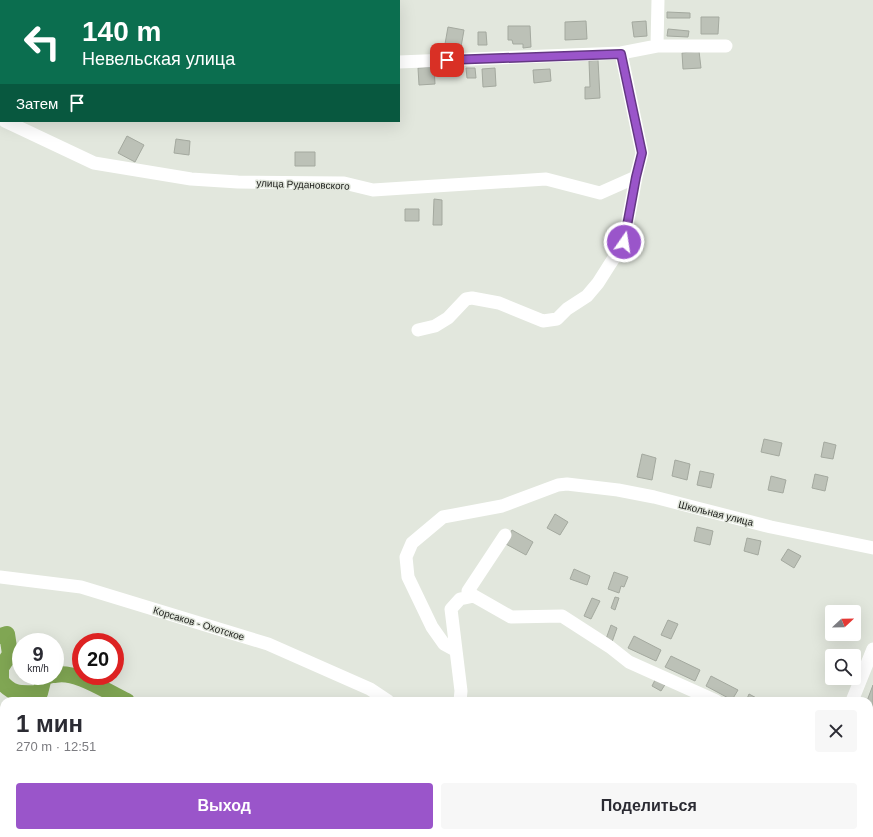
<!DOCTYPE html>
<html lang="ru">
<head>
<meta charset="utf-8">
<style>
  body { margin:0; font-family:Helvetica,sans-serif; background:#f7f7f7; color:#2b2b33; height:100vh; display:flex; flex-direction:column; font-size:15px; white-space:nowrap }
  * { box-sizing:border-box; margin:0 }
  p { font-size:13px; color:#7c7c81 }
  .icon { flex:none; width:22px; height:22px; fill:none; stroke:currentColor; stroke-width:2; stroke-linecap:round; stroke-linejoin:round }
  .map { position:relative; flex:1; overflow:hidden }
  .sheet { position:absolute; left:0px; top:697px; width:873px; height:140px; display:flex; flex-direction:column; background:#fff; border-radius:12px 12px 0 0; box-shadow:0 4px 16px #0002 }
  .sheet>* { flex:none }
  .guide { position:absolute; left:0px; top:0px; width:400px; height:122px; box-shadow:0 4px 16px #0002; background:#0b6e4f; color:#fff; overflow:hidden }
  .needle { width:26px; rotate:68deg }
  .controls { position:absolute; left:825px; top:605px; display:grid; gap:8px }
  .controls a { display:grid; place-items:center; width:36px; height:36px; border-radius:4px; background:#fff; box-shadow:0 4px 16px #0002; font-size:20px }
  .speed { position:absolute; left:12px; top:633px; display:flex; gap:8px; font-size:20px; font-weight:700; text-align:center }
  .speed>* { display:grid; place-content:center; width:52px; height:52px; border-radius:50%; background:#fff; box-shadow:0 4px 16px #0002; line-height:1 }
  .speed small { font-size:10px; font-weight:400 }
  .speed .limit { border:6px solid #d22; background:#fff; color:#111 }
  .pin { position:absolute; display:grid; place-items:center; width:34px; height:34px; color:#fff; margin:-17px; border-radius:8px; box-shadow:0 2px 6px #0006 }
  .me { position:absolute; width:44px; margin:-22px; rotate:13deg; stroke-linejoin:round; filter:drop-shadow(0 0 3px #0008) }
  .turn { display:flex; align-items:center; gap:14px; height:84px; padding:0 16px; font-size:18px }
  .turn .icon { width:52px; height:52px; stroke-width:2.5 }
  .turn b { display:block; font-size:28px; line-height:34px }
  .then { display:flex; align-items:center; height:38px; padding:0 16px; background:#0003; gap:8px; font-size:15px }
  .round { display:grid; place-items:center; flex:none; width:42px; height:42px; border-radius:4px; background:#f7f7f7 }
  .head { display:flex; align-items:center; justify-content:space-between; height:68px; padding:0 16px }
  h1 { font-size:24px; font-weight:800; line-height:30px }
  .action { display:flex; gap:8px; margin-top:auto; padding:8px 16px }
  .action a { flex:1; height:46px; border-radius:4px; background:#9a55ca; color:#fff; font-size:16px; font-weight:800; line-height:46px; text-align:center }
  .action a+a { background:#f7f7f7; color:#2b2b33 }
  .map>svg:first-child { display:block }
  .forest { fill:#96bd69 }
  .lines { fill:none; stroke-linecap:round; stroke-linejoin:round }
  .river { stroke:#80a653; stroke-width:16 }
  .building { fill:#bcc1b7; stroke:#a4a99f }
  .minor { stroke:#fff; stroke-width:13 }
  .route-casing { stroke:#643783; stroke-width:10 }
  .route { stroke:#9a55ca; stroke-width:7 }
  .labels { text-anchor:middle; stroke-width:3; stroke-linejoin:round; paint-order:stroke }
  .street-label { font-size:10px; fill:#1b1c19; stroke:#e2e7dd }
</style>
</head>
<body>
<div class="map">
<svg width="873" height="837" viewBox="0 0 873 837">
  <rect width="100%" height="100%" fill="#e2e7dd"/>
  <!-- forest -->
  <path class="forest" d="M4 721V802L0 805V724Z
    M99 833H156L153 837H110Z
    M227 833H338L342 837H227Z"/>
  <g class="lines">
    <!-- river -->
    <path class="river" d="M0 636 7 634 10 654 1 668V681C13 696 22 693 40 693L44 677 49 676
      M55 675C76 670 107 692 127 701
      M397 833 398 837"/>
  </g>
  <!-- building -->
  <path class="building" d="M667 12 690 13V18H667Z
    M701 17H719L718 34H701Z
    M586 21 587 39 565 40V22Z
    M646 21 647 36 634 37 632 22Z
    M508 26H530L531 47 523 48V44H513L512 40H508Z
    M448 27 464 30 461 47 445 44Z
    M668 29 689 31 688 37 667 36Z
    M478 32H486L487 45H478Z
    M699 51 701 68 683 69 682 53Z
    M598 60 600 98 585 99V87H590L589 61Z
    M434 67 435 84 419 85 418 68Z
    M466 68H475L476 78H467Z
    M495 68 496 86 483 87 482 69Z
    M550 69 551 81 534 83 533 70Z
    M127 136 144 145 135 162 118 153Z
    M176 139 190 141 189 155 174 153Z
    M295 152H315V166H295Z
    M434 199 442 200V225H433Z
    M405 209H419V221H405Z
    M764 439 782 443 779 456 761 452Z
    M824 442 836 445 833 459 821 457Z
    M642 454 656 458 652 480 637 477Z
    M675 460 690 464 687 480 672 476Z
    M700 471 714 474 711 488 697 485Z
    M815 474 828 477 825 491 812 488Z
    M771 476 786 480 783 493 768 490Z
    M555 514 568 522 560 535 547 528Z
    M697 527 713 531 710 545 694 541Z
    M512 530 533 542 526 555 504 543Z
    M747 538 761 541 758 555 744 551Z
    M788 549 801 556 794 568 781 560Z
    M574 569 590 576 587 585 570 579Z
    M614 572 628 577 624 587 621 586 619 593 608 589Z
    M615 597 619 598 615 610 611 608Z
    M592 598 600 601 591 619 584 616Z
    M668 620 678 624 671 639 661 635Z
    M611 625 617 628 612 642 606 639Z
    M634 636 661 650 656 661 628 648Z
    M671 656 700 670 695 681 665 667Z
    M711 676 738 690 732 700 706 686Z
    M656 678 666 683 661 691 652 686Z
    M873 685V713L869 711V701H867Z
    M749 694 762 701H746Z
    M869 765 873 768V775L871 779 869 778Z"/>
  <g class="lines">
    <!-- minor -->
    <path class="minor" d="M36 0 38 1
      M23 1 24 0
      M657 46H726
      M399 62 621 53 657 46 658 0
      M5 121 94 163 191 179 238 182 344 183 373 190 546 179 600 193 636 177
      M418 330 435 326 448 318 466 299 472 298 499 303 543 321 557 319 567 309 587 296 598 283 624 242 636 177 642 153 621 53
      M0 577 81 587 268 644 370 689 388 701
      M474 596 511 617 562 616 610 647 629 662 716 701
      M455 650 444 644 432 627 408 577 406 557 412 543 443 517 502 506 558 485 567 484 618 490 654 497 771 527 873 548
      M460 701 461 691 451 609 460 599 474 596 468 591 505 535
      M852 701 873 649
      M869 792 873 794
      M540 833 545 837
      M604 833 622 837
      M580 837 583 835 591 833
      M768 837 770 833"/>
  </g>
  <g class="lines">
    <defs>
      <path id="route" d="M447 60 621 54 642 153 636 177 624 242"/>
    </defs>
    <!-- route casing -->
    <use href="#route" class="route-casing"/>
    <!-- route -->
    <use href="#route" class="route"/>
  </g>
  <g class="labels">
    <!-- street labels -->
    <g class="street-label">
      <text transform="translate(303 184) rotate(2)" y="4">улица Рудановского</text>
      <text transform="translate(716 513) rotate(14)" y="4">Школьная улица</text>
      <text transform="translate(199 623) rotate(17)" y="4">Корсаков - Охотское</text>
    </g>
  </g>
</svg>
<div class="controls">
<a><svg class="needle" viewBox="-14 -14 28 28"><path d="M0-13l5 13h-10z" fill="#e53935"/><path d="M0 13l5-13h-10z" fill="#7c7c81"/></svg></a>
<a><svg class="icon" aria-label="search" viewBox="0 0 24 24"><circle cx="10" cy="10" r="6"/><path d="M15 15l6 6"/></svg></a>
</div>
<div class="speed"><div>9<small>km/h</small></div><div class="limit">20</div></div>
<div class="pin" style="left:447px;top:60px;background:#d93025"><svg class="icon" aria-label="arrive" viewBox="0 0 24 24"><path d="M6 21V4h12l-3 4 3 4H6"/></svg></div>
<svg class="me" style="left:624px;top:242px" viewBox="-20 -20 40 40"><circle r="17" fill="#9a55ca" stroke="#fff" stroke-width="3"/><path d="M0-11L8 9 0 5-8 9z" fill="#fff"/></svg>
<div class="guide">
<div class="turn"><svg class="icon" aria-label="left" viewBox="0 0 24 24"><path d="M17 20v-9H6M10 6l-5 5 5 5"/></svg><div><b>140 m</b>Невельская улица</div></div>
<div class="then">Затем<svg class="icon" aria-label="arrive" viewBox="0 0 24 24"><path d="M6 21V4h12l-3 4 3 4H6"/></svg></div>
</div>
<section class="sheet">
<div class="head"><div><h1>1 мин</h1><p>270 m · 12:51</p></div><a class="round"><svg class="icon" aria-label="close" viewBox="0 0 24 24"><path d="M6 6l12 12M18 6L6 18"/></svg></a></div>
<div class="action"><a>Выход</a><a>Поделиться</a></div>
</section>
</div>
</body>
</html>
